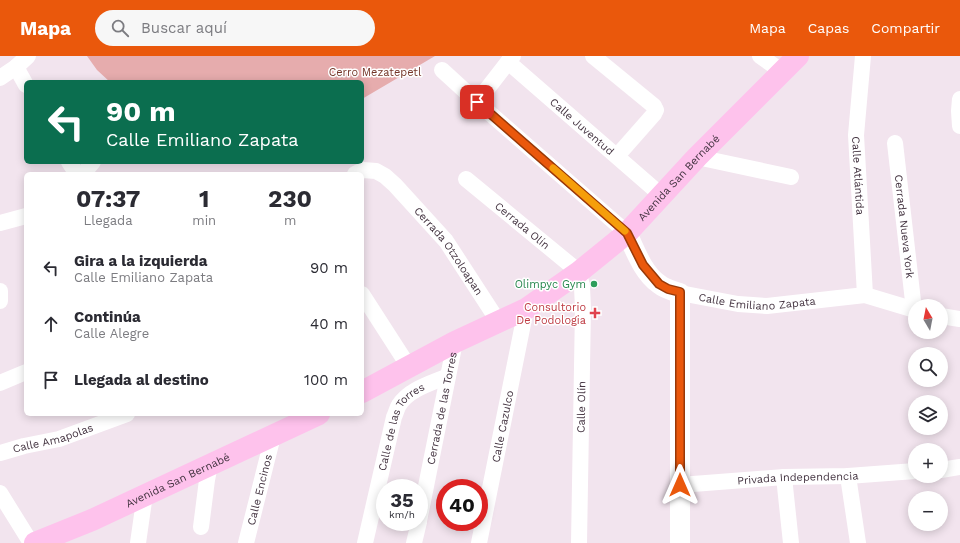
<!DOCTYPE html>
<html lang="es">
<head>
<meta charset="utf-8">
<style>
  body { margin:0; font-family:"Work Sans",sans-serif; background:#f7f7f7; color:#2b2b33; height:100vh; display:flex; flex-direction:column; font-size:15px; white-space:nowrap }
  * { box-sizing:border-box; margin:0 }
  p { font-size:13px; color:#7c7c81 }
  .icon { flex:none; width:22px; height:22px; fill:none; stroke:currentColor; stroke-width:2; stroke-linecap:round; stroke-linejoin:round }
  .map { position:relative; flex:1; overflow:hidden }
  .sheet { position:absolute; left:24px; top:116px; width:340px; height:244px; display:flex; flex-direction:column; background:#fff; border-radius:6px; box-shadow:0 2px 10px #0003 }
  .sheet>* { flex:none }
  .guide { position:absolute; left:24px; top:24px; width:340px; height:84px; border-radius:6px; box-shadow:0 2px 10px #0003; background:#0b6e4f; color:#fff; overflow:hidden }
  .needle { width:26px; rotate:350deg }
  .tools { position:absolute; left:908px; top:243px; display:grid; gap:8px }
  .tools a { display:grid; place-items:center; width:40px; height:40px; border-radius:50%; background:#fff; box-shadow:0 2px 10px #0003; font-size:20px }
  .speed { position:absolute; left:376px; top:423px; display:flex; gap:8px; font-size:20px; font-weight:700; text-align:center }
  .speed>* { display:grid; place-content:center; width:52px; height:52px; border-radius:50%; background:#fff; box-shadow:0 2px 10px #0003; line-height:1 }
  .speed small { font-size:10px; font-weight:400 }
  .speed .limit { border:6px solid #d22; background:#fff; color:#111 }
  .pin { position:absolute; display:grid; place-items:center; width:34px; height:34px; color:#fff; margin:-17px; border-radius:8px; box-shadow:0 2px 6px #0006 }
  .me { position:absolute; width:44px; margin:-22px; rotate:0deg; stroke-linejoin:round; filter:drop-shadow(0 0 3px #0008) }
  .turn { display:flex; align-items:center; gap:14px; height:84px; padding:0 16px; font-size:18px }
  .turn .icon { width:52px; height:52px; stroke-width:2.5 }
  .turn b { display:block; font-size:28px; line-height:34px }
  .eta { display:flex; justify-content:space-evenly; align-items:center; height:68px; text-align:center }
  .eta b { font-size:24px; font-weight:700; line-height:28px }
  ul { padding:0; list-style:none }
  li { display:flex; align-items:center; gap:12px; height:56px; padding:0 16px }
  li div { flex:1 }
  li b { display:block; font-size:15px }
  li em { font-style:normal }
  header { display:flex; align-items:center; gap:24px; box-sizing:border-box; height:56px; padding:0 20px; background:#ea580c; color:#fff }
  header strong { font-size:19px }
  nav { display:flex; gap:22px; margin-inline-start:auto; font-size:14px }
  .search { width:280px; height:36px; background:#f7f7f7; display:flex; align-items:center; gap:10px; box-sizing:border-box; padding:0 14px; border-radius:22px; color:#7c7c81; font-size:15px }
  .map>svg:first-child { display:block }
  .green { fill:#e6acad }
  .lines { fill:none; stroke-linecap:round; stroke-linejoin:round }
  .minor { stroke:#fff; stroke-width:16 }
  .tertiary { stroke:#fff; stroke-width:20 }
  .secondary { stroke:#fec2ec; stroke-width:22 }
  .route-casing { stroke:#983908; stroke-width:10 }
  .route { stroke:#ea580c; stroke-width:7 }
  .slow { stroke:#f59e0b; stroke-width:7 }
  .leisure-dot { fill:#2e9e5b; stroke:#fff; stroke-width:1.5 }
  .health-dot { fill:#e0444e; stroke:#fff; stroke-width:1.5 }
  .labels { text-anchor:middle; stroke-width:3; stroke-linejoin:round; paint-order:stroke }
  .park-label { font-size:11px; fill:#743528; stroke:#fff }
  .street-label { font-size:11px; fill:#443441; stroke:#fff }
  .leisure-label { font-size:11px; fill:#27864d; stroke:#fff; text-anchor:end }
  .health-label { font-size:11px; fill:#be3a42; stroke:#fff; text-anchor:end }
</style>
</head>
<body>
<header>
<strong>Mapa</strong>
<div class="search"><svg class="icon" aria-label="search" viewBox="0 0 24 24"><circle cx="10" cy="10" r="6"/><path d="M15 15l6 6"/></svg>Buscar aquí</div>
<nav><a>Mapa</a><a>Capas</a><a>Compartir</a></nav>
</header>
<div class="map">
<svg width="960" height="487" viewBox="0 0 960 487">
  <rect width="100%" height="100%" fill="#f2e4ee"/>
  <!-- green -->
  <path class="green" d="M87 0H435L362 43V26H110L97 14Z"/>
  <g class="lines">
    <!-- minor -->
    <g class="minor">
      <path id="s1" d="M513 0 508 6 661 139"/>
      <path d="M593 0 654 50 656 54 654 58 617 100"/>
      <path d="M760 0 783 16"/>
      <path id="s2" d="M863 0 856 79 865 239"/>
      <path d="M508 6 477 46 627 177"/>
      <path d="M16 11 26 29"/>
      <path d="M442 14 477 46"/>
      <path d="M0 22 16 11 28 0"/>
      <path d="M960 43 959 55 960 70"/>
      <path id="s3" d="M895 87 914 254"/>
      <path d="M697 101 791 121"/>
      <path d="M69 106 77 118"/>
      <path d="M83 118 93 106"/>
      <path id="s4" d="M355 118 363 114 376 115 385 120 395 129 446 185 498 265"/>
      <path id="s5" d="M466 123 579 216 582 231 583 252 579 487"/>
      <path d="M0 167 26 160"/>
      <path d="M0 235V245"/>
      <path id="s6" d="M680 237 738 248 767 250 865 239 915 254"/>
      <path d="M362 238 409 311"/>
      <path d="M941 260 960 263"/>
      <path d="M0 327 26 316"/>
      <path id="s7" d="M0 397 24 390 59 383 127 358"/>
      <path d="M941 414 960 411"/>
      <path d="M848 420 858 487"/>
      <path d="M784 421 791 487"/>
      <path id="s8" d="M680 429 784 421 848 420 915 415"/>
      <path d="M0 437 31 487"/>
      <path id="s9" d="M419 465 455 286"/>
      <path d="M201 471 207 424 210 409"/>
      <path d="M138 487 145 438"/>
      <path id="s10" d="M246 487 273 380"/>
      <path id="s11" d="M365 487 394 361C396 357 397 352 399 349 409 333 432 327 448 320"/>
      <path d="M414 487 419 466"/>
      <path id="s12" d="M479 487 526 253"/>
    </g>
    <!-- tertiary -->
    <path class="tertiary" d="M627 177C635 194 643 217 659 228 665 233 673 235 680 237V487"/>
    <!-- secondary -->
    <g class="secondary">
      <path id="s13" d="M362 336 455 286 526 253 579 216 627 177 697 101 798 0"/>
      <path id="s14" d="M35 487 92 464 319 358"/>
    </g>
  </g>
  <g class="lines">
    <defs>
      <path id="route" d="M477 46 627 177 643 209 659 228 668 233 680 236V429"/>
    </defs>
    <!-- route casing -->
    <use href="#route" class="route-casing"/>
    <!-- route -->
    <use href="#route" class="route"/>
    <!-- slow -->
    <path class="slow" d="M553 112 625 175"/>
  </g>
  <!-- markers -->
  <circle class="leisure-dot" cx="594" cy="228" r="4"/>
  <path class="health-dot" d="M593 251h4v4h4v4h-4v4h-4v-4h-4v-4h4z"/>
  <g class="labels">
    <!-- park labels -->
    <g class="park-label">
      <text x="375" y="20">Cerro Mezatepetl</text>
    </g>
    <!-- street labels -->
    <g class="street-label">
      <text dy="4" stroke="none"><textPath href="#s1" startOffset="106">Calle Juventud</textPath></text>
      <text dy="4" stroke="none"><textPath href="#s2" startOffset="120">Calle Atlántida</textPath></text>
      <text dy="4" stroke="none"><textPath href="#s13" startOffset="386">Avenida San Bernabé</textPath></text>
      <text dy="4" stroke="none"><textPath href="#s5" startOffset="73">Cerrada Olín</textPath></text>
      <text dy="4" stroke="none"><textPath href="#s3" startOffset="84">Cerrada Nueva York</textPath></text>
      <text dy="4" stroke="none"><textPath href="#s4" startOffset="131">Cerrada Otzoloapan</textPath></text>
      <text dy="4" stroke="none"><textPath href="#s6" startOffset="78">Calle Emiliano Zapata</textPath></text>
      <text transform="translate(581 351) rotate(-89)" y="4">Calle Olín</text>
      <text dy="4" stroke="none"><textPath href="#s9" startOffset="115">Cerrada de las Torres</textPath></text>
      <text dy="4" stroke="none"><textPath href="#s12" startOffset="119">Calle Cazulco</textPath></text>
      <text dy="4" stroke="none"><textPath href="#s11" startOffset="124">Calle de las Torres</textPath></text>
      <text dy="4" stroke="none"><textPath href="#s7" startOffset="55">Calle Amapolas</textPath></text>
      <text dy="4" stroke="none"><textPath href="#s8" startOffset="118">Privada Independencia</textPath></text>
      <text dy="4" stroke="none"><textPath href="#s14" startOffset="156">Avenida San Bernabé</textPath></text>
      <text dy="4" stroke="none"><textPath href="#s10" startOffset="55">Calle Encinos</textPath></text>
    </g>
    <!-- leisure labels -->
    <g class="leisure-label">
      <text x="586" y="232">Olimpyc Gym</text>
    </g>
    <!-- health labels -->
    <g class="health-label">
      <text x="586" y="255">Consultorio<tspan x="586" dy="13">De Podologia</tspan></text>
    </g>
  </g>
</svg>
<div class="tools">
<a><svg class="needle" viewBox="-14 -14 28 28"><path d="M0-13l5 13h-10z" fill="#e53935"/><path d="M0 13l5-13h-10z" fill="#7c7c81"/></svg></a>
<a><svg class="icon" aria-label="search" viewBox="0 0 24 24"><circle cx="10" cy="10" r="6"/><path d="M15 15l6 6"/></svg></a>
<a><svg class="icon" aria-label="layers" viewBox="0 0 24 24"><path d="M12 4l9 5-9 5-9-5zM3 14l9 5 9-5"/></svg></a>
<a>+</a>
<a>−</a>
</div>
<div class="speed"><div>35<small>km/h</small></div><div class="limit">40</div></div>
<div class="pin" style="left:477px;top:46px;background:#d93025"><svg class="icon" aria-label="arrive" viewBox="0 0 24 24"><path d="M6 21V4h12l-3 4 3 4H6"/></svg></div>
<svg class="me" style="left:680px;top:429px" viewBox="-20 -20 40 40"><path d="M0-17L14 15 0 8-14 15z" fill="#ea580c" stroke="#fff" stroke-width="4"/></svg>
<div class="guide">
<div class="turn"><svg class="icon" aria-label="left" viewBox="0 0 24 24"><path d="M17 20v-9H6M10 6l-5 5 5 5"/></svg><div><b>90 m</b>Calle Emiliano Zapata</div></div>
</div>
<section class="sheet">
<div class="eta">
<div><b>07:37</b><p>Llegada</p></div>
<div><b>1</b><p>min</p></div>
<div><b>230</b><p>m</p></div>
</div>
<ul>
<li><svg class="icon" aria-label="left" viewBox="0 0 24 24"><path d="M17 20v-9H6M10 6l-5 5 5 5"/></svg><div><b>Gira a la izquierda</b><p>Calle Emiliano Zapata</p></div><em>90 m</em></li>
<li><svg class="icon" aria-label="ahead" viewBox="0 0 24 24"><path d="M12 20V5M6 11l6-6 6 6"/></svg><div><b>Continúa</b><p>Calle Alegre</p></div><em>40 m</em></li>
<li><svg class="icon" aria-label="arrive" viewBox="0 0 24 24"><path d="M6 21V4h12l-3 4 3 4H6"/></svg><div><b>Llegada al destino</b></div><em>100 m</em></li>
</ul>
</section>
</div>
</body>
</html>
